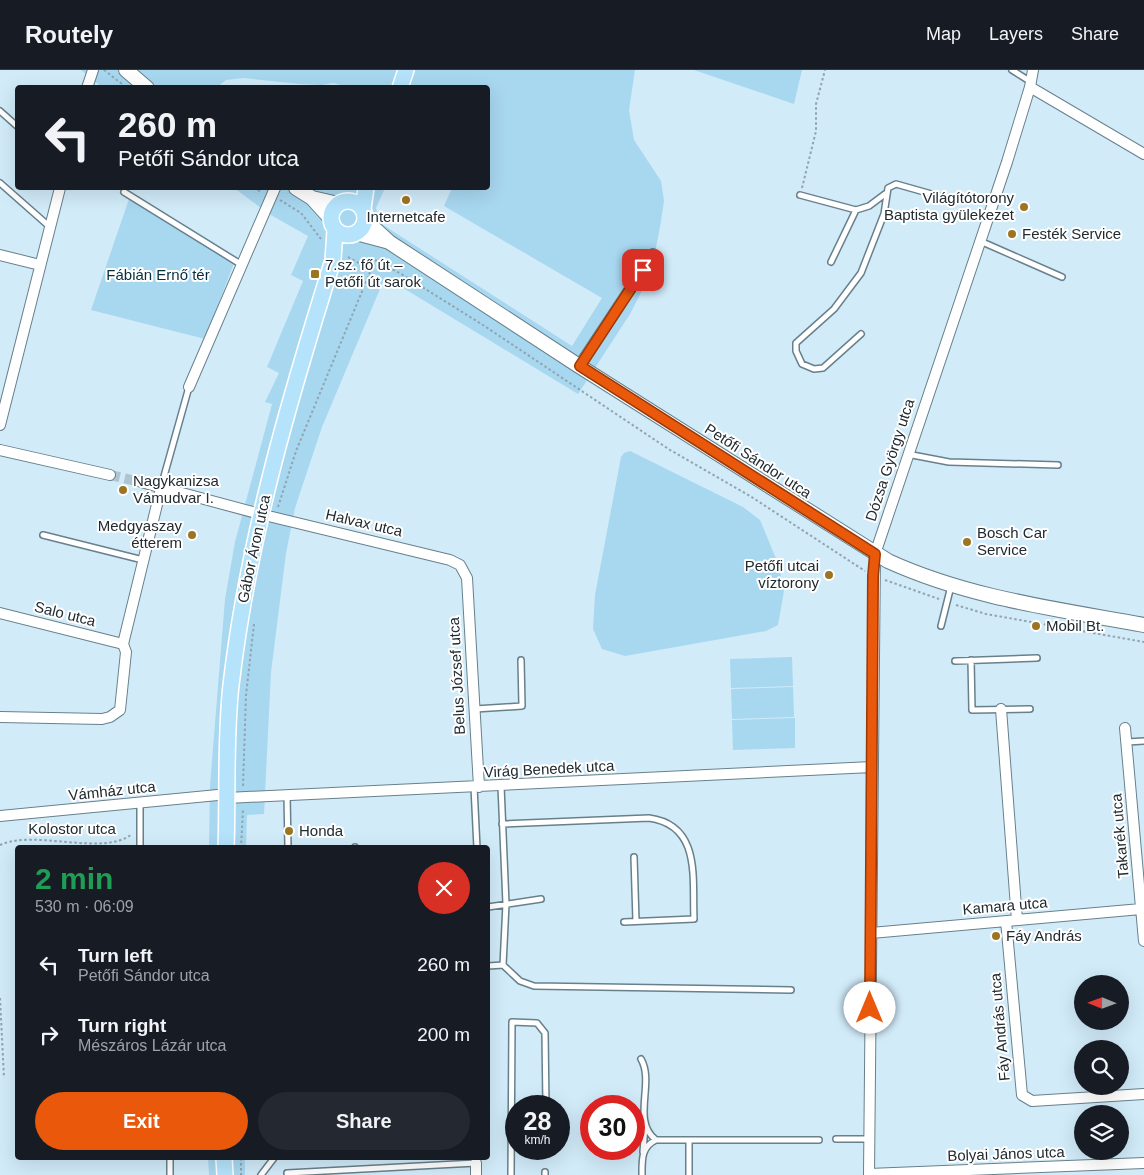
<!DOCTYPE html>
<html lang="en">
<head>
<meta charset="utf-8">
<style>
  body { margin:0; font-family:Helvetica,sans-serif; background:#242831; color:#f1f3f6; height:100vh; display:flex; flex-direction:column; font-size:19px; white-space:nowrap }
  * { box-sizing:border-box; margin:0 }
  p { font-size:16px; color:#9ea1a6 }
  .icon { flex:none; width:28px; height:28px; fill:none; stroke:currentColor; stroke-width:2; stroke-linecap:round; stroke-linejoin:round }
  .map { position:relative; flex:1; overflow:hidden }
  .drawer { position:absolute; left:15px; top:775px; width:475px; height:315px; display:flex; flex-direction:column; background:#171b24; border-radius:5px; box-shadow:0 5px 20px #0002 }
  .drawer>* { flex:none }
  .banner { position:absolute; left:15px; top:15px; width:475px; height:105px; border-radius:5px; box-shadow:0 5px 20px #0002; background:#171b24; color:#f1f3f6; overflow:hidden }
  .needle { width:32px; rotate:271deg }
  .controls { position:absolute; left:1074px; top:905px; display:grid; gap:10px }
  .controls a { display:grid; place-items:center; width:55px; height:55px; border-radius:50%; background:#171b24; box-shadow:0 5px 20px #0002; font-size:25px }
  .speed { position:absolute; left:505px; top:1025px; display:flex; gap:10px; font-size:25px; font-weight:700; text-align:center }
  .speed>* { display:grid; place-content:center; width:65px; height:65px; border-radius:50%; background:#171b24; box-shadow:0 5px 20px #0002; line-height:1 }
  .speed small { font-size:12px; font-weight:400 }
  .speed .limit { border:8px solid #d22; background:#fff; color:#111 }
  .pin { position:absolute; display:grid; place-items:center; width:42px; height:42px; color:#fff; margin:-21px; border-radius:10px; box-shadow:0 2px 8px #0006 }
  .me { position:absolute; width:55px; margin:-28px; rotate:0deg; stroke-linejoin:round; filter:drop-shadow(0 0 4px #0008) }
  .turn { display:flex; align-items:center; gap:18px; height:105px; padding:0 20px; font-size:22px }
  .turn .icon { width:65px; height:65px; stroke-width:2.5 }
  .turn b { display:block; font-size:35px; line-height:42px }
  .round { display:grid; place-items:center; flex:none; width:52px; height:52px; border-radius:26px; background:#242831 }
  .headline { display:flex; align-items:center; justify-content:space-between; height:85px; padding:0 20px }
  h1 { font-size:30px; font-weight:700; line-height:38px; color:#1e9e55 }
  .action { display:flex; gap:10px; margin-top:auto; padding:10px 20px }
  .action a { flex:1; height:58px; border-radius:30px; background:#ea580c; color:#fff; font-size:20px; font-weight:700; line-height:58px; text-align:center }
  .action a+a { background:#242831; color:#f1f3f6 }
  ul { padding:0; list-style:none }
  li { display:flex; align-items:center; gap:15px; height:70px; padding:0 20px }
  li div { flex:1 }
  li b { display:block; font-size:19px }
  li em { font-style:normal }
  header { display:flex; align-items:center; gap:30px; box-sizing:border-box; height:70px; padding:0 25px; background:#171b24; border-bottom:1px solid #363941 }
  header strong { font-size:24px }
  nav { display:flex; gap:28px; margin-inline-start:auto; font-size:18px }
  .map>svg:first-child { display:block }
  .green { fill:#a8d7f0 }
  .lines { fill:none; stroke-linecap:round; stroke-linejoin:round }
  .street-tunnel { stroke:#aec5d1; stroke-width:10; stroke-dasharray:10 5; stroke-linecap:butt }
  .lane-casing { stroke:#68808c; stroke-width:8 }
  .street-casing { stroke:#68808c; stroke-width:12 }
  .secondary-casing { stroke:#68808c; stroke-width:16 }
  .primary-casing { stroke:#fff; stroke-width:18 }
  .path { stroke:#90a5af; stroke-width:2; stroke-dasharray:2.5 2.5; stroke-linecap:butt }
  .lane { stroke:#fff; stroke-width:5 }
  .street { stroke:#fff; stroke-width:10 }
  .secondary { stroke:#fff; stroke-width:14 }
  .primary { stroke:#b4e3fb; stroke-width:15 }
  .route-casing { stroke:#983908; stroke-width:12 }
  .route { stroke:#ea580c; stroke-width:9 }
  .poi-dot { fill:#9c7522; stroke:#fff; stroke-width:2 }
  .labels { text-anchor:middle; stroke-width:4; stroke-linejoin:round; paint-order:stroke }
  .poi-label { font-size:15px; fill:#212b30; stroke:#fff; text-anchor:start }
  .park-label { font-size:15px; fill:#052f41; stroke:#fff }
  .street-label { font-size:15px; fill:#212b30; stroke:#fff }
</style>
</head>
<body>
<header>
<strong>Routely</strong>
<nav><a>Map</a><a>Layers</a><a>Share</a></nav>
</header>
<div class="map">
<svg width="1144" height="1105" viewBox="0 0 1144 1105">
  <rect width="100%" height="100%" fill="#d1ebf9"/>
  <!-- green -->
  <path class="green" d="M81 0H635L629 40 634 70 661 111 664 131 660 157 651 203 630 244 578 324 385 207 322 357 295 438 286 483 271 602 264 744 247 745 246 777H209L210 716 225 529 235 472 272 334 265 332 279 303 267 297 303 211 291 205 308 166 269 144 234 118H385L376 138 380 153 572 276 602 228 444 136 452 118H488V18H353L333 13 322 15 300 14 243 8 226 10 217 17 103 18Z
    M694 0H802L794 34Z
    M129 129 234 193 205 269 91 240Z
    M630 381 743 437 760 450 779 496 784 521 778 555 766 561 625 586 602 579 593 559 595 525 621 387 624 383Z
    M792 587 793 616 731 618 730 589Z
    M793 617 794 647 732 649 731 619Z
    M795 648V678L733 680 732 650Z
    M208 1088H245V1105H209Z"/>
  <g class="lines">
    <!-- street-tunnel -->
    <path class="street-tunnel" d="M110 405 141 412"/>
    <defs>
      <path id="lane" d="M1012 0 1031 12
        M0 41 18 57
        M0 113 50 157
        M124 122 242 195
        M800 125 856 140 869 136 885 124
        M980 171 1062 207
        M831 192 856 140
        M861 264 823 298 814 299 802 294 796 281V273L834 239 861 203 884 144 888 118 896 114 942 127
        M907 384 949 392 1058 395
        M161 417 189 317
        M43 465 143 490
        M941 556 951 516
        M971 590 972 640 1030 639
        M955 591 1037 588
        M475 639 522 636 521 590
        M1127 672 1144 671
        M501 716 506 834 503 895 520 911 534 916 791 920
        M474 717 477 778
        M287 725 288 778
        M502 754 649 748C702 755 692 810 694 849L624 852
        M355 777V778
        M140 778V733
        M634 787 636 851
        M488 837 541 829
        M488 896 503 895
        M641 989C655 1013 631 1051 656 1070
        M836 1069H869
        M643 1082 645 1056
        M545 1084V1079
        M170 1088V1105
        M287 1103 476 1093
        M261 1105 274 1088
        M511 1105 512 952 537 953 545 963 546 1036
        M545 1105V1102
        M642 1105C642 1090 641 1077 656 1070H819
        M689 1105V1070"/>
      <path id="street" d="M1030 17 1144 84
        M87 18 93 0
        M0 185 40 195
        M579 296 653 184
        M189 317 275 118
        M0 355 60 118
        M0 380 110 405
        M141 412 260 444 450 490 460 495 467 508 479 717
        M0 543 123 574
        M1001 639 1017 850
        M0 647 102 649 110 647 120 640 126 582 123 574 161 418
        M1125 658 1144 871
        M227 728 872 697
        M0 746 228 724
        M1006 851 1022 1025 1032 1031 1144 1024
        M871 863 1141 839
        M476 1093V1105
        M869 1104 1144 1093
        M869 1105 875 484 1007 92 1030 17 1033 0"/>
      <path id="secondary" d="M126 0 147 18
        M296 118 312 128 331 149
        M312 128 338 134
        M365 150 389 172 579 296 888 491C969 528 1057 539 1144 555
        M356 163 386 171"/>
      <path id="primary" d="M400 18 406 0
        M331 148a17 17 0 1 1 34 0a17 17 0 1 1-34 0Z
        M363 139 366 118
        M226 778C228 724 225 668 231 615 248 469 289 330 333 190L335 160
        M224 1088 225 1105"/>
    </defs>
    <!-- lane casing -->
    <use href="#lane" class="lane-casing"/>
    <!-- street casing -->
    <use href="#street" class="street-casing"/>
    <!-- secondary casing -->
    <use href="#secondary" class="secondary-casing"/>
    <!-- primary casing -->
    <use href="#primary" class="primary-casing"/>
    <!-- path -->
    <path class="path" d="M104 0 122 14
      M253 118 262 122
      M802 118 816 61V34L825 0
      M280 130 301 143 321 169
      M348 187 366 197 373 192
      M375 190 403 205 483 255 670 380 750 426 865 501
      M278 437 296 381 375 190
      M885 510 939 529
      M956 535 986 544 1144 572
      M243 716 246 625 254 554
      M0 775C35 759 103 787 132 764
      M241 778 243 739
      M0 928 4 1008
      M241 1088V1105"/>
    <!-- lane -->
    <use href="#lane" class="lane"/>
    <!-- street -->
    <use href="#street" class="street"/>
    <!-- secondary -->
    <use href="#secondary" class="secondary"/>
    <!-- primary -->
    <use href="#primary" class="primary"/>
  </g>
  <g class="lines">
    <defs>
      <path id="route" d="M643 200 580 296 875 484 873 506 870 938"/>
    </defs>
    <!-- route casing -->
    <use href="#route" class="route-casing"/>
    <!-- route -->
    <use href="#route" class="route"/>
  </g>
  <!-- markers -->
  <g class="poi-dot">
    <circle cx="406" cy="130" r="5"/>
    <circle cx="1024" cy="137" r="5"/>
    <circle cx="1012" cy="164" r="5"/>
    <rect x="310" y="199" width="10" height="10" rx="2.5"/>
    <circle cx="123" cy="420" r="5"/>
    <circle cx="192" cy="465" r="5"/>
    <circle cx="967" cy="472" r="5"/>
    <circle cx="829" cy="505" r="5"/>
    <circle cx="1036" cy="556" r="5"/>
    <circle cx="289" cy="761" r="5"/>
    <circle cx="996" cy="866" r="5"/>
  </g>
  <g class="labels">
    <!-- poi labels -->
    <g class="poi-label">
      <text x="1014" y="133" text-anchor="end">Világítótorony<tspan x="1014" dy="17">Baptista gyülekezet</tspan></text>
      <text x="406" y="152" text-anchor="middle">Internetcafe</text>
      <text x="1022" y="169">Festék Service</text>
      <text x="325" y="200">7.sz. fő út –<tspan x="325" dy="17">Petőfi út sarok</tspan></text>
      <text x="133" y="416">Nagykanizsa<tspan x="133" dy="17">Vámudvar I.</tspan></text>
      <text x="182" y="461" text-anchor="end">Medgyaszay<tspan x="182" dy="17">étterem</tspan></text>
      <text x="977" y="468">Bosch Car<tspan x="977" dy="17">Service</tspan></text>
      <text x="819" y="501" text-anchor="end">Petőfi utcai<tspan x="819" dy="17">víztorony</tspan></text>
      <text x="1046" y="561">Mobil Bt.</text>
      <text x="299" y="766">Honda</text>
      <text x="1006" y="871">Fáy András</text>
    </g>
    <!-- park labels -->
    <g class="park-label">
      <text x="158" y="210">Fábián Ernő tér</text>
    </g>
    <!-- street labels -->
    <g class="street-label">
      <text transform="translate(890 390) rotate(-72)" y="5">Dózsa György utca</text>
      <text transform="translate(758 391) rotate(33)" y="5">Petőfi Sándor utca</text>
      <text transform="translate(364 453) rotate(13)" y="5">Halvax utca</text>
      <text transform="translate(254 479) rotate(-78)" y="5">Gábor Áron utca</text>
      <text transform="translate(65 544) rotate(14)" y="5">Salo utca</text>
      <text transform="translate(457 606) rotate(-93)" y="5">Belus József utca</text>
      <text transform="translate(549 699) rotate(-3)" y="5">Virág Benedek utca</text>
      <text transform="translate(112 721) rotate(-6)" y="5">Vámház utca</text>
      <text x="72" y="764">Kolostor utca</text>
      <text transform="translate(1120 766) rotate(-95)" y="5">Takarék utca</text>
      <text transform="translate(1005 836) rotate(-5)" y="5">Kamara utca</text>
      <text transform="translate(1000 957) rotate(-95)" y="5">Fáy András utca</text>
      <text transform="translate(1006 1084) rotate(-2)" y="5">Bolyai János utca</text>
    </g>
  </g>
</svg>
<div class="controls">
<a><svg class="needle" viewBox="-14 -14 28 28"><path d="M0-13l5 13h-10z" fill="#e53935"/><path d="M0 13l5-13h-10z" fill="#9ea1a6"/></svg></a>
<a><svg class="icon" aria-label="search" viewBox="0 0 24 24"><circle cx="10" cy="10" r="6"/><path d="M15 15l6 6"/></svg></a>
<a><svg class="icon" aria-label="layers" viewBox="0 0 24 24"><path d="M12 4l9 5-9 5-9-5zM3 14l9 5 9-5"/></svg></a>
</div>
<div class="speed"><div>28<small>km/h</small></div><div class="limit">30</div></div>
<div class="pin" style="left:643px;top:200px;background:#d93025"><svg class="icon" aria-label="arrive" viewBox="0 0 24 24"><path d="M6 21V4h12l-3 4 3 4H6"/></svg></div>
<svg class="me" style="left:870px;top:938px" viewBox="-20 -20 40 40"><circle r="19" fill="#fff"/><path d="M0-13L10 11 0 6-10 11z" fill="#ea580c"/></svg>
<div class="banner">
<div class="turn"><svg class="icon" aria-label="left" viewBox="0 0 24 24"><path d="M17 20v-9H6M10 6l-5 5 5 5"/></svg><div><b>260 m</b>Petőfi Sándor utca</div></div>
</div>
<section class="drawer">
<div class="headline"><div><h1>2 min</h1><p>530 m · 06:09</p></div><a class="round" style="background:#d93025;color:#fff"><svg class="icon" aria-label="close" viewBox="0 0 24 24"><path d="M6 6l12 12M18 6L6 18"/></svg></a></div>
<ul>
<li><svg class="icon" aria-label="left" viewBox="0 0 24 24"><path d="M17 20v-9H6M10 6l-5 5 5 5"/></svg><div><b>Turn left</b><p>Petőfi Sándor utca</p></div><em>260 m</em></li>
<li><svg class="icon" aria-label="right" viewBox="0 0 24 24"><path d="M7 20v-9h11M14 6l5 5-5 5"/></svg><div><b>Turn right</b><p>Mészáros Lázár utca</p></div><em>200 m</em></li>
</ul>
<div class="action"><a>Exit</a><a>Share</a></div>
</section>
</div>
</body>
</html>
